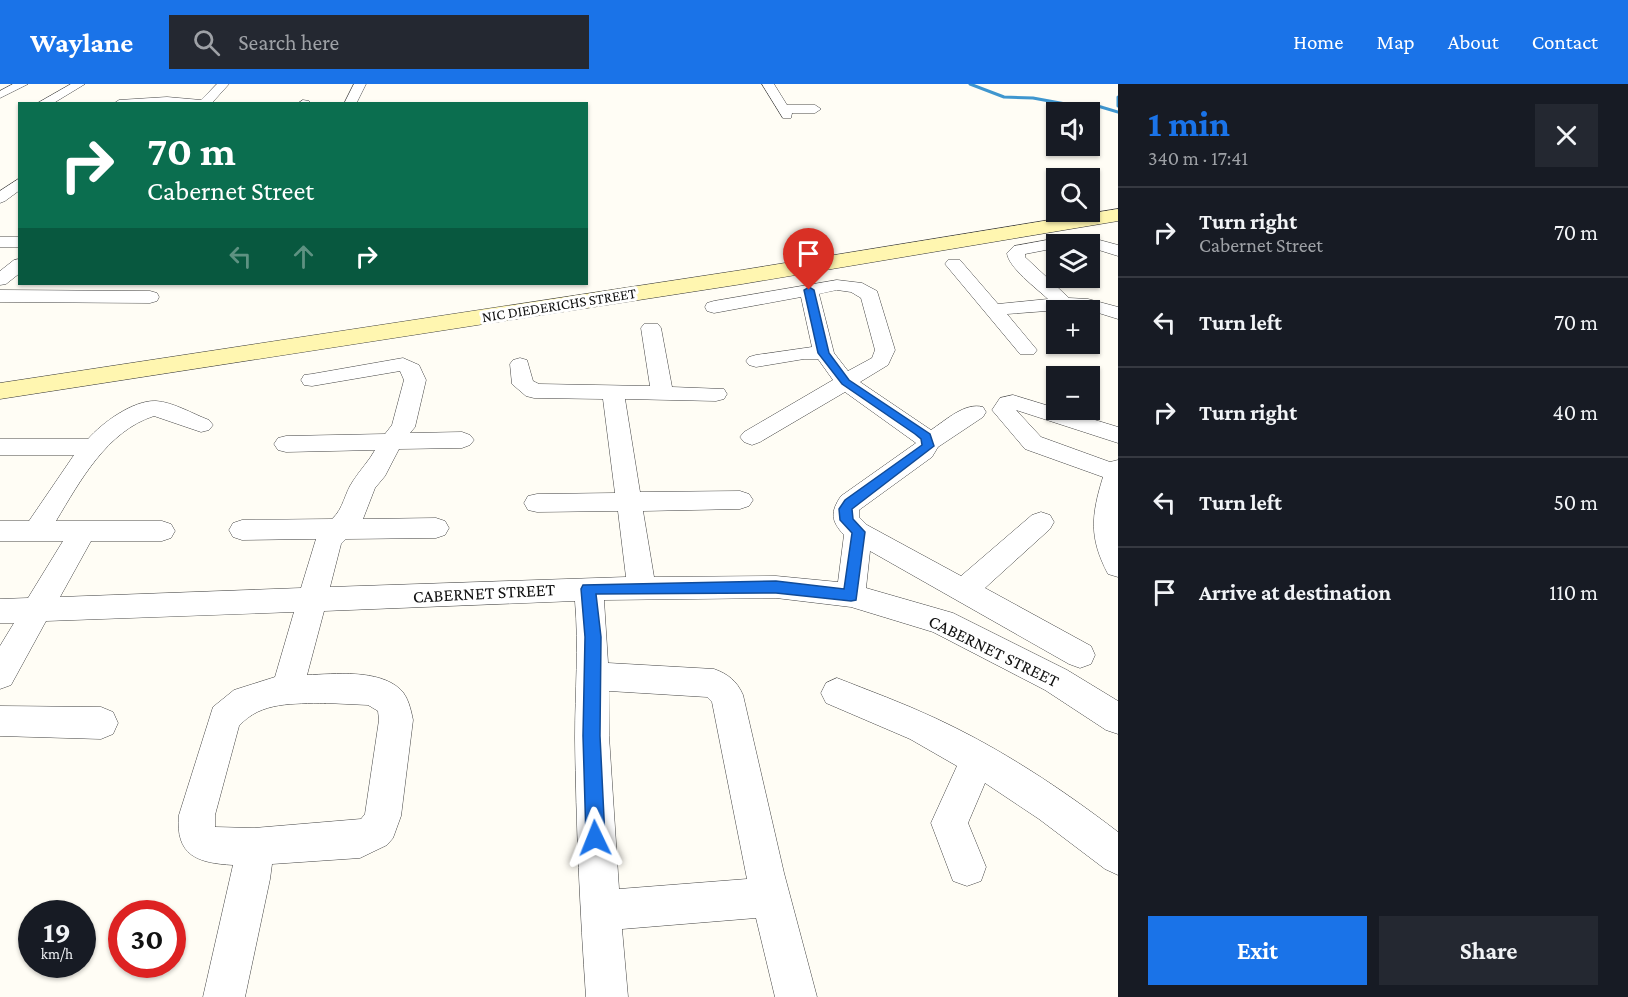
<!DOCTYPE html>
<html lang="en">
<head>
<meta charset="utf-8">
<style>
  body { margin:0; font-family:"Crimson Pro",serif; background:#242831; color:#f1f3f6; height:100vh; display:flex; flex-direction:column; font-size:22px; white-space:nowrap }
  * { box-sizing:border-box; margin:0 }
  p { font-size:20px; color:#9ea1a6 }
  .icon { flex:none; width:33px; height:33px; fill:none; stroke:currentColor; stroke-width:2; stroke-linecap:round; stroke-linejoin:round }
  .map { position:relative; flex:1; overflow:hidden }
  .details { display:flex; flex-direction:column; background:#171b24; width:510px }
  .details>* { flex:none }
  .banner { position:absolute; left:18px; top:18px; width:570px; height:183px; border-radius:0px; box-shadow:0 2px 4px #0004; background:#0b6e4f; color:#fff; overflow:hidden }
  .tools { position:absolute; left:1046px; top:18px; display:grid; gap:12px }
  .tools a { display:grid; place-items:center; width:54px; height:54px; border-radius:0px; background:#171b24; box-shadow:0 2px 4px #0004; font-size:30px }
  .speed { position:absolute; left:18px; top:816px; display:flex; gap:12px; font-size:30px; font-weight:700; text-align:center }
  .speed>* { display:grid; place-content:center; width:78px; height:78px; border-radius:50%; background:#171b24; box-shadow:0 2px 4px #0004; line-height:1 }
  .speed small { font-size:15px; font-weight:400 }
  .speed .limit { border:9px solid #d22; background:#fff; color:#111 }
  .pin { position:absolute; display:grid; place-items:center; width:51px; height:51px; color:#fff; margin:-62px -26px; border-radius:50% 50% 50% 0; rotate:-45deg; box-shadow:0 0 6px #0007 }
  .pin .icon { rotate:45deg }
  .me { position:absolute; width:66px; margin:-33px; rotate:358deg; stroke-linejoin:round; filter:drop-shadow(0 0 4px #0008) }
  .turn { display:flex; align-items:center; gap:21px; height:126px; padding:0 30px; font-size:27px }
  .turn .icon { width:78px; height:78px; stroke-width:2.5 }
  .turn b { display:block; font-size:42px; line-height:51px }
  .lanes { display:flex; align-items:center; height:57px; padding:0 30px; background:#0003; justify-content:center; gap:30px; direction:ltr }
  .lanes .off { opacity:.35 }
  .round { display:grid; place-items:center; flex:none; width:63px; height:63px; border-radius:0px; background:#242831 }
  .overview { display:flex; align-items:center; justify-content:space-between; height:102px; padding:0 30px }
  h1 { font-size:36px; font-weight:700; line-height:45px; color:#1a73e8 }
  .cta { display:flex; gap:12px; margin-top:auto; padding:12px 30px }
  .cta a { flex:1; height:69px; border-radius:0px; background:#1a73e8; color:#fff; font-size:24px; font-weight:700; line-height:69px; text-align:center }
  .cta a+a { background:#242831; color:#f1f3f6 }
  ul { padding:0; list-style:none }
  li { display:flex; align-items:center; gap:18px; height:90px; padding:0 30px; border-top:2px solid #363941 }
  li div { flex:1 }
  li b { display:block; font-size:22px }
  li em { font-style:normal }
  header { display:flex; align-items:center; gap:36px; box-sizing:border-box; height:84px; padding:0 30px; background:#1a73e8; color:#fff }
  header strong { font-size:28px }
  nav { display:flex; gap:33px; margin-inline-start:auto; font-size:21px }
  .search { width:420px; height:54px; background:#242831; display:flex; align-items:center; gap:15px; box-sizing:border-box; padding:0 21px; border-radius:0px; color:#9ea1a6; font-size:22px }
  main { display:flex; flex:1; min-height:0 }
  .map>svg:first-child { display:block }
  .lines { fill:none; stroke-linecap:round; stroke-linejoin:round }
  .stream { stroke:#3f96cf; stroke-width:3 }
  .street-casing { stroke:#444; stroke-width:1 }
  .secondary-casing { stroke:#333; stroke-width:1 }
  .street { fill:#fff; fill-rule:evenodd }
  .secondary { fill:#fff6b0; fill-rule:evenodd }
  .route { fill:#1a73e8; stroke:#114b97; stroke-width:1.5 }
  .labels { text-anchor:middle; stroke-width:6; stroke-linejoin:round; paint-order:stroke }
  .far-street-label { font-size:15px; fill:#111; stroke:#fff }
  .street-label { font-size:18px; fill:#111; stroke:#fff }
</style>
</head>
<body>
<header>
<strong>Waylane</strong>
<div class="search"><svg class="icon" aria-label="search" viewBox="0 0 24 24"><circle cx="10" cy="10" r="6"/><path d="M15 15l6 6"/></svg>Search here</div>
<nav><a>Home</a><a>Map</a><a>About</a><a>Contact</a></nav>
</header>
<main>
<div class="map">
<svg width="1118" height="913" viewBox="0 0 1118 913">
  <rect width="100%" height="100%" fill="#fffdf5"/>
  <g class="lines">
    <!-- stream -->
    <path class="stream" d="M970 0 1004 13 1033 14 1071 21 1091 20 1118 28
      M1118 13V22"/>
    <defs>
      <path id="street" d="M13 0H28L0 14V7Z
        M71 0H85L52 20H36Z
        M217 0H229L211 20H113L119 16 167 13 201 16Z
        M354 0H366L356 20H344Z
        M762 0H774L787 21H815L821 25 815 29H792L791 34H783Z
        M303 16 309 17 311 20H297Z
        M20 94V106L5 117 0 119V107Z
        M1069 152 1092 154 1118 161V172L1089 163V160H1056V164L1025 170V173L1069 214 1088 215 1118 223V235L1089 226 1073 225 1007 230 1037 266 1034 270H1020L945 180 948 176H960L998 220 1048 215C1037 205 1008 183 1007 169L1014 162Z
        M0 153H20V163H0Z
        M20 175V189L6 200 0 201V187L14 176Z
        M837 196 862 199 877 207 895 266 888 281 860 298 931 346C946 336 965 318 983 323L986 328 983 333 938 363 932 373 859 426V433L867 441 961 492 1032 431 1041 428 1050 431 1054 438 1050 445 985 504 1091 562 1095 571 1091 580 1080 584 1069 580 870 467 866 504 953 529 1067 586 1118 617V650L1106 646 1045 606 933 548 851 523 776 514 604 516 608 579 714 585C728 590 737 597 743 611L784 789 817 913H775L756 834 622 845 628 913H586C580 827 576 740 575 654 575 608 579 563 575 517L324 527 307 591C335 590 378 585 400 605 408 612 411 626 413 636L401 732 393 754 387 761 360 774 272 780 270 795 245 913H203L233 781C198 779 175 772 179 731L213 623 234 606 275 593 294 528 46 537 11 601 0 605V562L14 539H0V515L28 514 63 457H0V437H29L74 371H0V355H88C102 339 133 316 156 317 173 318 193 330 209 336L213 341 209 346 201 348 154 332C107 347 80 397 56 437H162L171 440 175 447 171 454 162 457H91L60 513 301 504 316 455 242 456 233 453 229 446 233 439 242 436 332 435C344 424 344 410 353 397 360 386 369 377 375 366L286 368 278 366 274 360 278 354 286 352 385 350 392 341 404 296 400 287 312 302 304 301 301 296 304 291 312 290 403 274 419 281 426 296 415 343 410 349 462 348 470 351 474 356 470 361 462 364 399 365 385 392 375 404 363 435 436 434 445 437 449 444 445 451 436 454 346 455 341 460 330 503 626 493 618 427 537 428 528 426 524 419 528 412 537 410 615 409 603 315 534 314 526 312 512 300 510 280 513 276 520 274 527 276 533 297 539 300 650 302 641 244 644 240H658L661 244 672 303 724 305 727 310 724 315 716 317 625 315 640 408 740 407 749 410 753 416 749 422 740 425 643 427 654 493 776 492 838 498 844 451C831 437 830 428 841 412L916 359 845 308 760 358 752 361 744 358 740 353 744 348 833 296 818 275H804L756 283 749 281 746 277 749 273 756 271 812 263 801 213 714 229 707 227 705 223 707 219 714 217ZM837 206 851 208 861 214 875 266 872 274 848 287 834 269 819 210ZM609 607 707 613 712 618 747 795 619 805 609 652ZM325 619 368 621 378 627 379 636 365 730 361 735 254 744 215 743V731L239 642C261 617 294 620 325 619Z
        M0 206 150 207 157 209 159 213 157 217 150 219 0 218Z
        M1013 311 1118 343V359L1016 326 1041 353 1110 378 1118 376V493L1108 490C1089 454 1091 432 1103 393L1025 365 992 326 1000 314Z
        M837 594C870 607 903 619 935 634 1000 664 1062 705 1118 748V791L1105 785 1039 735 985 699 968 739 986 783 981 797 967 802 953 797 931 739 957 682 910 655 826 619 821 609 826 599Z
        M0 622 101 623 113 628 118 639 113 650 101 655 0 652Z"/>
      <path id="secondary" d="M1118 125V137L742 200 0 315V299L742 186Z"/>
    </defs>
    <!-- street casing -->
    <use href="#street" class="street-casing"/>
    <!-- secondary casing -->
    <use href="#secondary" class="secondary-casing"/>
    <!-- street -->
    <use href="#street" class="street"/>
    <!-- secondary -->
    <use href="#secondary" class="secondary"/>
  </g>
  <!-- route -->
  <path class="route" d="M809 203 814 206 829 269 849 296 930 350 934 362 852 425 853 435 865 448 856 516 851 517 776 509 596 510 601 553 600 652 605 754 602 761 595 764 589 761 586 754 583 652 585 553 581 505 583 501 776 497 844 505 852 449 840 436 839 425 845 416 922 361 921 355 915 350 842 300 818 269 804 206Z"/>
  <g class="labels">
    <!-- far-street labels -->
    <g class="far-street-label">
      <text transform="translate(559 221) rotate(-9)" y="5">NIC DIEDERICHS STREET</text>
    </g>
    <!-- street labels -->
    <g class="street-label">
      <text transform="translate(484 509) rotate(-3)" y="6">CABERNET STREET</text>
      <text transform="translate(994 567) rotate(26)" y="6">CABERNET STREET</text>
    </g>
  </g>
</svg>
<div class="tools">
<a><svg class="icon" aria-label="sound" viewBox="0 0 24 24"><path d="M4 9h4l5-4v14l-5-4H4zM17 9q2 3 0 6"/></svg></a>
<a><svg class="icon" aria-label="search" viewBox="0 0 24 24"><circle cx="10" cy="10" r="6"/><path d="M15 15l6 6"/></svg></a>
<a><svg class="icon" aria-label="layers" viewBox="0 0 24 24"><path d="M12 4l9 5-9 5-9-5zM3 14l9 5 9-5"/></svg></a>
<a>+</a>
<a>−</a>
</div>
<div class="speed"><div>19<small>km/h</small></div><div class="limit">30</div></div>
<div class="pin" style="left:809px;top:206px;background:#d93025"><svg class="icon" aria-label="arrive" viewBox="0 0 24 24"><path d="M6 21V4h12l-3 4 3 4H6"/></svg></div>
<svg class="me" style="left:595px;top:754px" viewBox="-20 -20 40 40"><path d="M0-17L14 15 0 8-14 15z" fill="#1a73e8" stroke="#fff" stroke-width="4"/></svg>
<div class="banner">
<div class="turn"><svg class="icon" aria-label="right" viewBox="0 0 24 24"><path d="M7 20v-9h11M14 6l5 5-5 5"/></svg><div><b>70 m</b>Cabernet Street</div></div>
<div class="lanes"><svg class="icon off" aria-label="left" viewBox="0 0 24 24"><path d="M17 20v-9H6M10 6l-5 5 5 5"/></svg><svg class="icon off" aria-label="ahead" viewBox="0 0 24 24"><path d="M12 20V5M6 11l6-6 6 6"/></svg><svg class="icon" aria-label="right" viewBox="0 0 24 24"><path d="M7 20v-9h11M14 6l5 5-5 5"/></svg></div>
</div>
</div>
<section class="details">
<div class="overview"><div><h1>1 min</h1><p>340 m · 17:41</p></div><a class="round"><svg class="icon" aria-label="close" viewBox="0 0 24 24"><path d="M6 6l12 12M18 6L6 18"/></svg></a></div>
<ul>
<li><svg class="icon" aria-label="right" viewBox="0 0 24 24"><path d="M7 20v-9h11M14 6l5 5-5 5"/></svg><div><b>Turn right</b><p>Cabernet Street</p></div><em>70 m</em></li>
<li><svg class="icon" aria-label="left" viewBox="0 0 24 24"><path d="M17 20v-9H6M10 6l-5 5 5 5"/></svg><div><b>Turn left</b></div><em>70 m</em></li>
<li><svg class="icon" aria-label="right" viewBox="0 0 24 24"><path d="M7 20v-9h11M14 6l5 5-5 5"/></svg><div><b>Turn right</b></div><em>40 m</em></li>
<li><svg class="icon" aria-label="left" viewBox="0 0 24 24"><path d="M17 20v-9H6M10 6l-5 5 5 5"/></svg><div><b>Turn left</b></div><em>50 m</em></li>
<li><svg class="icon" aria-label="arrive" viewBox="0 0 24 24"><path d="M6 21V4h12l-3 4 3 4H6"/></svg><div><b>Arrive at destination</b></div><em>110 m</em></li>
</ul>
<div class="cta"><a>Exit</a><a>Share</a></div>
</section>
</main>
</body>
</html>
